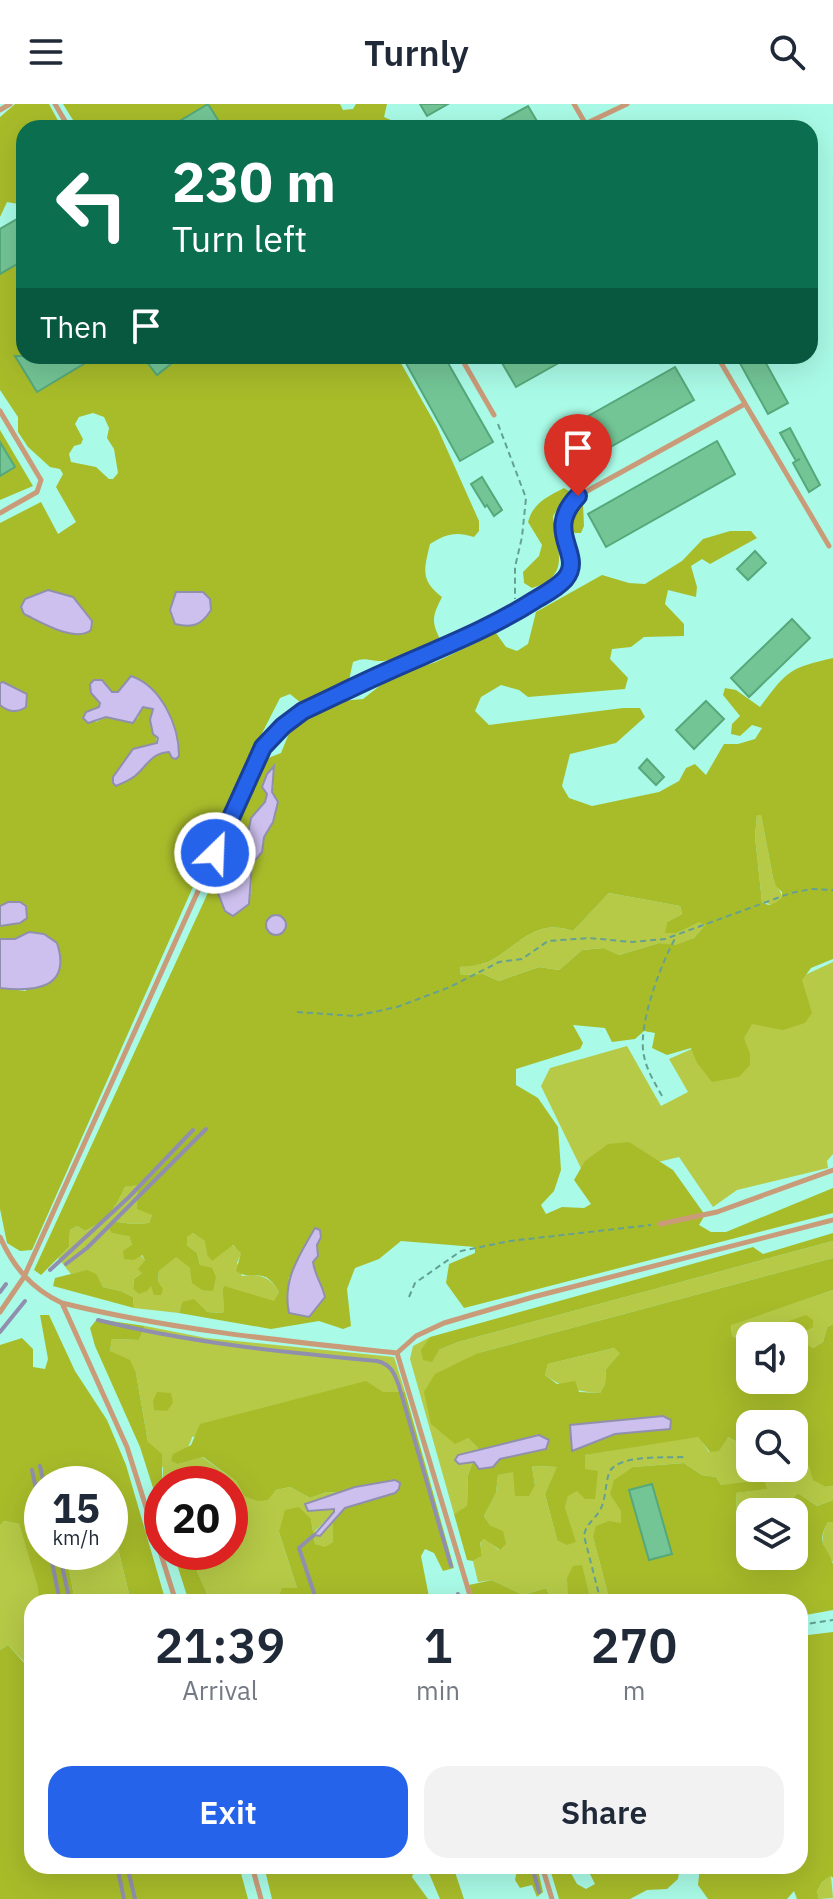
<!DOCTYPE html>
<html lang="en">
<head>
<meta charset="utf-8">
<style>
  body { margin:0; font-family:"IBM Plex Sans",sans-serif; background:#f2f2f3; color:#1f2937; height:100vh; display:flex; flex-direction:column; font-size:30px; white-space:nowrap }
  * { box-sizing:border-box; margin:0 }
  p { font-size:26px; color:#747a83 }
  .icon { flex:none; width:44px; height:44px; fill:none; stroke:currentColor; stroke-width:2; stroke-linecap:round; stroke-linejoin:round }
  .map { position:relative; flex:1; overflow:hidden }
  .drawer { position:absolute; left:24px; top:1490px; width:784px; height:280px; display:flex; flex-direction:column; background:#fff; border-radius:24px; box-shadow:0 8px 32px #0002 }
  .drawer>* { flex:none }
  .hud { position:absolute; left:16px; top:16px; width:802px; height:244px; border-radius:24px; box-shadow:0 8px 32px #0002; background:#0b6e4f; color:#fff; overflow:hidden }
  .tools { position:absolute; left:736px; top:1218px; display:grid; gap:16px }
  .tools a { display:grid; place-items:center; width:72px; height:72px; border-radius:16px; background:#fff; box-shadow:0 8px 32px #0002; font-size:40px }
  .speed { position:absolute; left:24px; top:1362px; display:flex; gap:16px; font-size:40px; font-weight:700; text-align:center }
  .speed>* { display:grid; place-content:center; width:104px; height:104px; border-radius:50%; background:#fff; box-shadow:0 8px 32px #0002; line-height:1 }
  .speed small { font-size:20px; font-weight:400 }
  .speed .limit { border:12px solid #d22; background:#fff; color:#111 }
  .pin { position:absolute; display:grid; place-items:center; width:68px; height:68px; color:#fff; margin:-82px -34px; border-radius:50% 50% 50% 0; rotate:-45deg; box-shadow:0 0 8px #0007 }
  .pin .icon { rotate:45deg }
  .me { position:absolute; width:88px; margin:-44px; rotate:24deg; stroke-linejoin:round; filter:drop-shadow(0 0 6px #0008) }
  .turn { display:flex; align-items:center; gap:28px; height:168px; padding:0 24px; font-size:36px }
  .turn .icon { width:104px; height:104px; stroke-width:2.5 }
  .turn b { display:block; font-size:56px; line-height:68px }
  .then { display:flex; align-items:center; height:76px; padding:0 24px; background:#0003; gap:16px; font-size:30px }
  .eta { display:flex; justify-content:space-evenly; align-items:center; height:136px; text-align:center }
  .eta b { font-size:48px; font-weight:600; line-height:56px }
  .cta { display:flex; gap:16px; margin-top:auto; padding:16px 24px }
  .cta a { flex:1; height:92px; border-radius:24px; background:#2563eb; color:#fff; font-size:32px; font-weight:600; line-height:92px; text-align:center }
  .cta a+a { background:#f2f2f3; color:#1f2937 }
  header { display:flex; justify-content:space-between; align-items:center; height:104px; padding:0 24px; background:#fff; font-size:36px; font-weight:600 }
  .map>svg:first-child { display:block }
  .green { fill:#b6ca47 }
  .forest { fill:#a8bc2a; fill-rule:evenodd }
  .water { fill:#cdc0ee; stroke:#9090ae; stroke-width:2 }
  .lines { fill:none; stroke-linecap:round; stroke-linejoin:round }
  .stream { stroke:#9090ae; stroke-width:4 }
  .building { fill:#73c596; stroke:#56a87a; stroke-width:2 }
  .path { stroke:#64a193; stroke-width:2; stroke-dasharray:6 4; stroke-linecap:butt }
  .lane { stroke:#ca9b79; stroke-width:5 }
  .route-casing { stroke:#184099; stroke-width:20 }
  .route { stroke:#2563eb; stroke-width:14 }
</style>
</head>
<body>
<header><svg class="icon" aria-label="menu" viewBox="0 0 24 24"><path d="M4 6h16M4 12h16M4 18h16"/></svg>Turnly<svg class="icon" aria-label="search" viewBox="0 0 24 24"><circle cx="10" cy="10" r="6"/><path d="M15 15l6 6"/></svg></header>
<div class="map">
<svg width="833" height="1795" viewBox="0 0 833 1795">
  <rect width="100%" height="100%" fill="#a9fbe7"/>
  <!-- green -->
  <path class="green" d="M757 711H761L773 774C775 781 781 786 782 793L773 801 762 798 755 732Z
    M609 789 680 802 682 810 667 818 666 829H677L700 817 705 821 694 834 676 842 659 839 619 851 602 844 582 846 559 866 539 863 499 877 483 870 461 871 460 863C470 861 483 861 492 856 521 839 536 814 573 827Z
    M833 858V1050L827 1057 828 1064 737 1086 713 1103 679 1053 645 1061 594 1091 541 982 550 964 627 942 661 1002 688 988 669 955 757 916 768 888Z
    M139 1080 152 1111 149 1119 132 1120 112 1117 113 1129 129 1131 132 1141 145 1156 142 1169 134 1175 133 1185 139 1189 158 1178 159 1167 176 1152 190 1164 200 1161 197 1149 187 1141 186 1133 193 1129 206 1137 207 1151 232 1141 242 1148 237 1159 242 1172C260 1170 270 1172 279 1188L274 1198 260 1194 225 1201 223 1209 207 1208 182 1198 179 1209 134 1204 133 1193 121 1187 103 1183C94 1167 88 1166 71 1170L58 1154 69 1143 70 1126 77 1122 85 1127C109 1115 114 1106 125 1083Z
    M833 1137V1154L478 1249 468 1334 478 1344 468 1371 467 1403 454 1410 410 1255 413 1242 430 1233 422 1246H439L458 1238Z
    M833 1186V1220L827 1223 823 1238 813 1244 804 1240 803 1228 767 1225 758 1232H750L747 1239 732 1232 731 1220Z
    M145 1222 206 1234 394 1253 405 1288H383L192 1333C190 1343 182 1350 178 1360L202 1353 236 1377 244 1392 268 1395 276 1386 290 1383 310 1394 327 1388 340 1389 308 1407 334 1404V1408L315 1427 320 1432 333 1418V1438L325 1444 315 1440 311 1415 279 1428 297 1484 277 1495V1498H220L209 1494 197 1467 198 1448H230V1380H162V1387L163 1364 148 1338 136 1269 110 1247 112 1235 139 1236Z
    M614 1244 621 1248 606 1265 605 1280 600 1289C578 1288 563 1284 545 1271L548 1260Z
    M698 1332 709 1348 728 1333C742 1341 750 1347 750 1364H794V1360L810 1362 826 1383 833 1382V1396L817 1402 798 1389 780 1405 750 1408V1421L737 1414 736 1389 766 1385 721 1381 716 1373 702 1371 684 1359 633 1363 621 1407 622 1419 593 1433 610 1498H591L581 1461 568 1492 562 1498H553L546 1484 523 1491 492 1476 478 1478 473 1457 482 1452 480 1437 485 1435 499 1446 502 1427 490 1421 484 1412 496 1389 498 1371 513 1367 535 1381 532 1362 558 1363 545 1390 557 1436 568 1391 577 1386 585 1365 584 1351Z
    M4 1417 19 1420 39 1483V1498H32V1559L29 1563 8 1541 0 1546V1422Z
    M828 1418H833V1458C822 1445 819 1433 828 1418Z
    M110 1431 115 1432 131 1498H75L66 1448H110Z
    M831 1772 833 1794 819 1795 817 1787 822 1778Z"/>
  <!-- forest -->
  <path class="forest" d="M15 0H49L62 24H24V101L7 98 0 113V13Z
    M63 0H208L168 24 137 22 134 24H78Z
    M208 0H340L343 6 353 5 356 0H387L384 13 393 17 397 24H223Z
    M24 156V251L17 255 142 252 157 271 181 252H397L437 323 479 417V427L474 433C455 427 446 430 430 440 424 466 420 476 442 493 432 513 431 517 441 537 426 545 395 558 378 557 367 556 365 553 353 558L349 576 320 595 301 599 290 590 280 594 255 643 32 1146 20 1147 7 1139 0 1105V884L26 887 29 828 15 835H0V822H6L8 798 0 802V601L6 606 3 578 0 579V419L41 398 58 430 76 418 56 383 63 370 60 365 50 363 28 343 18 328V313L0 286V170ZM93 309 104 313 109 324 107 334 114 345 118 369 113 375H109L96 363 71 358 69 350 74 342 81 340 83 335 75 320 79 313ZM102 576 112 589 118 588 126 577C166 575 172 620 179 652L176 655 169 648C151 649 147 662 135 672 130 676 123 679 116 682L142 645 157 639 153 605 147 603 140 605 138 614 126 618 106 613 96 618 86 608 99 603Z
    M0 326 33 382 0 396Z
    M564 384 570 388 553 412C556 444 573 472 532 484L524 479 523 468 539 452 542 441 528 418C533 399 547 393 564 384Z
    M583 400 584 422 581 429H575C561 417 569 406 583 400Z
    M730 427H751L757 434 710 460 702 455 691 462 697 483 696 493 668 486 665 500 684 520V532L644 533 631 543 612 545 610 555 628 574 625 585 528 593 519 586 501 581 481 593 475 607 489 621 623 604H640L645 613 616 639 570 650 562 682 569 694 592 702 659 688 679 677 686 664 695 660 706 671 724 640H738L755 635 762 624 752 621 740 632 731 630 732 620 740 612 723 591 725 584 736 586 760 603C787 567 789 564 833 554V855L811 864 802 876 812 909 805 919 783 926 752 920 744 934 750 950V961L739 973 712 978 697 959 691 944 667 951 652 944 655 929 644 927 635 935 612 938 605 924 573 921 583 939 580 945 516 965V981L538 994 558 1023 561 1066 554 1087 541 1101 546 1110 562 1103 584 1104 591 1100 574 1076 585 1057 608 1040 629 1038 673 1066 705 1111 699 1121 711 1128H726L833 1084V1109L464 1204 446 1179 449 1160 475 1149V1143L401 1137 379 1155 355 1164 347 1185 351 1222 343 1225 319 1217 271 1225 179 1209 182 1198 194 1195 207 1208 223 1209C226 1199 221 1192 224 1182L274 1197 279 1188C263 1160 254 1179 236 1167L241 1149 233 1141 212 1157 207 1151 205 1137 193 1129 187 1133V1141L197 1149 200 1161 212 1164 216 1173 213 1187 202 1186 192 1179 190 1164 176 1153 159 1167 158 1178 163 1185 161 1191H154L151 1182 147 1187 139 1190 133 1185 134 1175 142 1169 138 1165 145 1156 142 1151 134 1156 124 1155 123 1147 132 1141 129 1132 112 1129 108 1123 111 1117 132 1120 149 1119 152 1111 137 1105 138 1081 125 1083C114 1106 109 1115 85 1127L77 1122 70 1126 69 1143 41 1171 34 1166 206 793 263 656 281 649 294 617 315 604 341 597 363 595 391 573 436 558 496 529 506 543 517 547 528 540 536 508 602 471 629 479 645 480 682 457 703 435ZM274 680 272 688 278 698 273 718 264 733 262 748 252 760 251 790 218 789 247 735 251 714 265 698ZM757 711H761L773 774 776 782 782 788V793C775 799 770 804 762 798L755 732ZM609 789 680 802 682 810 667 818 665 829H677L699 818 705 821 694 834 676 841 659 839 619 851 603 844 582 846 559 866 539 863 499 877 483 870 461 871 460 863C470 862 483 861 492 856 521 839 536 814 573 827ZM318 1152 313 1158 315 1174 288 1175Z
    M833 1129V1137L458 1238 439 1246 432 1258 423 1256 421 1246 430 1233 753 1143 763 1150Z
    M833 1154V1186L731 1221 732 1232 747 1239 750 1238V1276H794V1232H758L767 1225 806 1211 813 1216V1223L803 1228 804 1239 813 1244 823 1238 827 1223 833 1220V1382L826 1383 813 1376 809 1362 794 1360V1320H750V1354L742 1341 728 1333 719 1347 710 1348 698 1333 585 1351V1365L598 1367 595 1395H585L577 1387 568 1392 565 1404 576 1438 567 1441 557 1436 545 1390 557 1363 532 1362 535 1381 529 1392H515L513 1368 498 1371 496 1389 484 1412 490 1421 503 1427 506 1440 500 1446 484 1435 480 1438 482 1452 473 1457 467 1456 454 1410 467 1402 468 1371 478 1344 468 1334 455 1340 431 1320 424 1288 435 1270 478 1249ZM614 1244 620 1249 606 1265 605 1280 600 1289 579 1288 575 1277 557 1280 545 1271 548 1260ZM663 1312 670 1325 614 1330 573 1347 570 1321Z
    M87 1166 96 1170 103 1183 121 1187 133 1193 134 1204 53 1182 55 1174Z
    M40 1211H49L75 1267 107 1316 126 1361 166 1498H131L115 1432 110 1431V1380H42V1448H66L75 1498H39L38 1483 19 1420 4 1417 0 1422V1241L22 1234 33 1245V1263L45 1265 48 1255Z
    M97 1215 145 1222 139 1236 112 1235 110 1247 130 1256 136 1269 148 1338 162 1350V1412L140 1343 95 1242 90 1224Z
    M366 1277 383 1288H405L454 1464 443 1467 434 1449 425 1445 421 1452 430 1498H277L282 1484H297L279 1428 285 1406 299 1403 311 1415 315 1440 325 1443 333 1438V1418L345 1404 394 1389 355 1383 340 1389 327 1388 310 1394 290 1383 276 1386 268 1396 258 1397 244 1392 236 1377 203 1353 178 1360 171 1357 173 1350 191 1341 200 1320Z
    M157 1288 171 1289 173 1299 167 1307 154 1306 153 1297Z
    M684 1359 702 1371 716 1373 721 1381 764 1376 767 1385 736 1389 737 1414 750 1421V1452H794V1408H766L767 1406 780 1405 798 1389 817 1402 833 1396V1418H828C815 1441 827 1441 833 1460 833 1472 833 1493 833 1506L800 1512V1498H610L593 1433 596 1422 609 1417 621 1419V1407L610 1390 614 1376 633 1363ZM652 1380 672 1449 650 1456 629 1387Z
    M173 1448H198L197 1467 209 1494 220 1498H189Z
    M582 1461 591 1498H562L568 1491 567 1474 573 1462Z
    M492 1476 523 1491 546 1484 553 1498H475L469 1481Z
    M833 1528V1774L831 1772 822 1778 817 1787 819 1795H797L794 1787 787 1795H708L698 1781 700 1762H800V1532Z
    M8 1541 28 1563 32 1559V1762H239L248 1795H0V1546Z
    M264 1762H416L412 1773 428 1795H272Z
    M426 1762H453L464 1795H440Z
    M518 1762H537L543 1788 537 1793 532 1781 520 1784 515 1776Z
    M549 1762H567L577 1780 586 1785 595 1780 590 1770 593 1762H680L678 1775 667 1785 647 1786 630 1795H559Z"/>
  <!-- water -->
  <path class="water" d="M48 486 73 493 92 517 91 526C75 539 41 518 24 510L21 503 25 495Z
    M176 488H203L210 495 211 506C201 522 192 524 175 520L170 506Z
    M131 572C161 582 179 621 179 652L176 655 172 654 169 648C151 649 147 662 135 672 130 676 123 679 116 682L113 679V673L133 645 157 639 158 634 153 630 150 616 153 605 143 603 133 619 106 613 88 619 83 614 86 608 99 603 100 599 91 589 90 580 94 576H102L112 588H118Z
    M3 578 27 590 26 603C17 609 8 608 0 601V579Z
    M274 662 272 688 278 698 273 718 264 733 262 748 252 760 249 800 233 812 225 807 218 789 247 735 251 714 265 698 267 690 262 683 267 670Z
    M8 798H20L26 802 27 814 20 819 0 822V802Z
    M266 821a10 10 0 1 1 20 0a10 10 0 1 1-20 0Z
    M29 828 44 830 57 839C72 885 34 888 0 884V835H15Z
    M315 1124 320 1126 321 1133 317 1141 318 1152 313 1158C315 1172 322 1180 325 1193L309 1213 289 1209C282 1176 299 1152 315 1124Z
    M663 1312 671 1316 670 1325 615 1330 572 1347 570 1321Z
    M539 1331 549 1336 546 1345 500 1355 493 1363 479 1365 474 1358 459 1360 455 1356 458 1351Z
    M395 1376 400 1379 399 1385 395 1389 345 1404 320 1432 314 1431 334 1408V1405L308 1407 305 1400 355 1383Z"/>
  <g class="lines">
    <!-- stream -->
    <path class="stream" d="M66 1160 87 1144 206 1025
      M50 1166 129 1093 193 1026
      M0 1188 6 1180
      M98 1216C190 1239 283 1248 377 1257 392 1261 394 1269 399 1282L451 1462
      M0 1228 25 1197
      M40 1362 44 1380
      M32 1366 42 1413
      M314 1431 299 1444 317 1498
      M50 1448 60 1498
      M59 1448 70 1498
      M458 1490 460 1498
      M117 1762 124 1795
      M127 1762 135 1795
      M532 1762 539 1788"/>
  </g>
  <!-- building -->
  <path class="building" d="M208 0 223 24H168Z
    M420 0H448L427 12Z
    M528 2 541 24H488Z
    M24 111V156L0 170V125Z
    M15 252H97L37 288Z
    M142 252H181L157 271Z
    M402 252H444L493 338 460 357Z
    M498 252H571L516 283Z
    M736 252H762L788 299 768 310Z
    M675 263 694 296 564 369 546 336Z
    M790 324 820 381 809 388 793 359 800 355 796 357 780 329Z
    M717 337 735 370 606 443 588 410Z
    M0 338 15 363 0 372Z
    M482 373 502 406 494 412 487 401 485 403 471 380Z
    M755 447 766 459 748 476 737 465Z
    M792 515 810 534 749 593 731 574Z
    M706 597 724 615 694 645 676 626Z
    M647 655 664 673 656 681 639 664Z
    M652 1380 672 1450 649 1456 629 1386Z"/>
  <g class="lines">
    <!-- path -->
    <path class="path" d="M498 320 526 394 522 433 515 463V495
      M297 908 355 912 397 903 450 883 499 858 522 855 548 837 589 834 632 838 665 835 791 789 811 785 833 786
      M662 992C655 979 647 967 644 952 637 922 661 859 676 833
      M409 1193 415 1179 461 1147 510 1137 651 1121
      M601 1498 584 1432C586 1419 594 1417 600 1406 606 1396 605 1381 609 1369 616 1350 668 1354 686 1353
      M800 1521 833 1516"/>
    <!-- lane -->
    <path class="lane" d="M55 0 69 24
      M574 0 588 24
      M0 6 10 0
      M585 20 627 0
      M460 252 494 311
      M717 252 829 442
      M0 307 41 376 37 388 0 409
      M660 1120 717 1108 833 1066
      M0 1133C14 1164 32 1185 62 1199L127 1343 176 1498
      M62 1199C172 1226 285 1237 397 1249L416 1232 444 1219 533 1193 833 1116
      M0 1208 24 1173 263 643 283 622 303 607 466 534 554 485C595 448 538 432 578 392L743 301
      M397 1249 472 1498
      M252 1762 261 1795
      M542 1762 552 1795"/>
  </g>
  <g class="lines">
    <defs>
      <path id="route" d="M215 749 263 643 283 622 303 607C331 594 359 580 386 568 437 545 488 526 535 496 545 490 557 484 565 475 586 450 542 429 578 392"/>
    </defs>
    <!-- route casing -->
    <use href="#route" class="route-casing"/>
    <!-- route -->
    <use href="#route" class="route"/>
  </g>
</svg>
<div class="tools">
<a><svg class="icon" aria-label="sound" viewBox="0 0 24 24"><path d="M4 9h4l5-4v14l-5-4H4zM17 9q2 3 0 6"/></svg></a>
<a><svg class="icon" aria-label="search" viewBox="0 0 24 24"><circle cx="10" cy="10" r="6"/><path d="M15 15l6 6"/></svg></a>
<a><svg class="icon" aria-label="layers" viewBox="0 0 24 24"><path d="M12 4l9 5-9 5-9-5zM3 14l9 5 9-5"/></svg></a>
</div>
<div class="speed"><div>15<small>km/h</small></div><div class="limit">20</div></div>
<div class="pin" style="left:578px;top:392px;background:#d93025"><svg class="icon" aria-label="arrive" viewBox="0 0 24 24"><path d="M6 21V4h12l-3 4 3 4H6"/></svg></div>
<svg class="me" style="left:215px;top:749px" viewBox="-20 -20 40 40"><circle r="17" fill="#2563eb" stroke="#fff" stroke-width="3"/><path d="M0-11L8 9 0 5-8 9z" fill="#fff"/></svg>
<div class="hud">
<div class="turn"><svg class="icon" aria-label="left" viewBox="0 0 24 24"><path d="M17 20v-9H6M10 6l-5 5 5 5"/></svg><div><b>230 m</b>Turn left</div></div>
<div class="then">Then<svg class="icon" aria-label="arrive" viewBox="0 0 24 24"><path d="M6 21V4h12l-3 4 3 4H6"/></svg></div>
</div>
<section class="drawer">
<div class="eta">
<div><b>21:39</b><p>Arrival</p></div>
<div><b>1</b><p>min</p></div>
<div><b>270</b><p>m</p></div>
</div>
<div class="cta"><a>Exit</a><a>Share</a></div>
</section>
</div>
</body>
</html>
